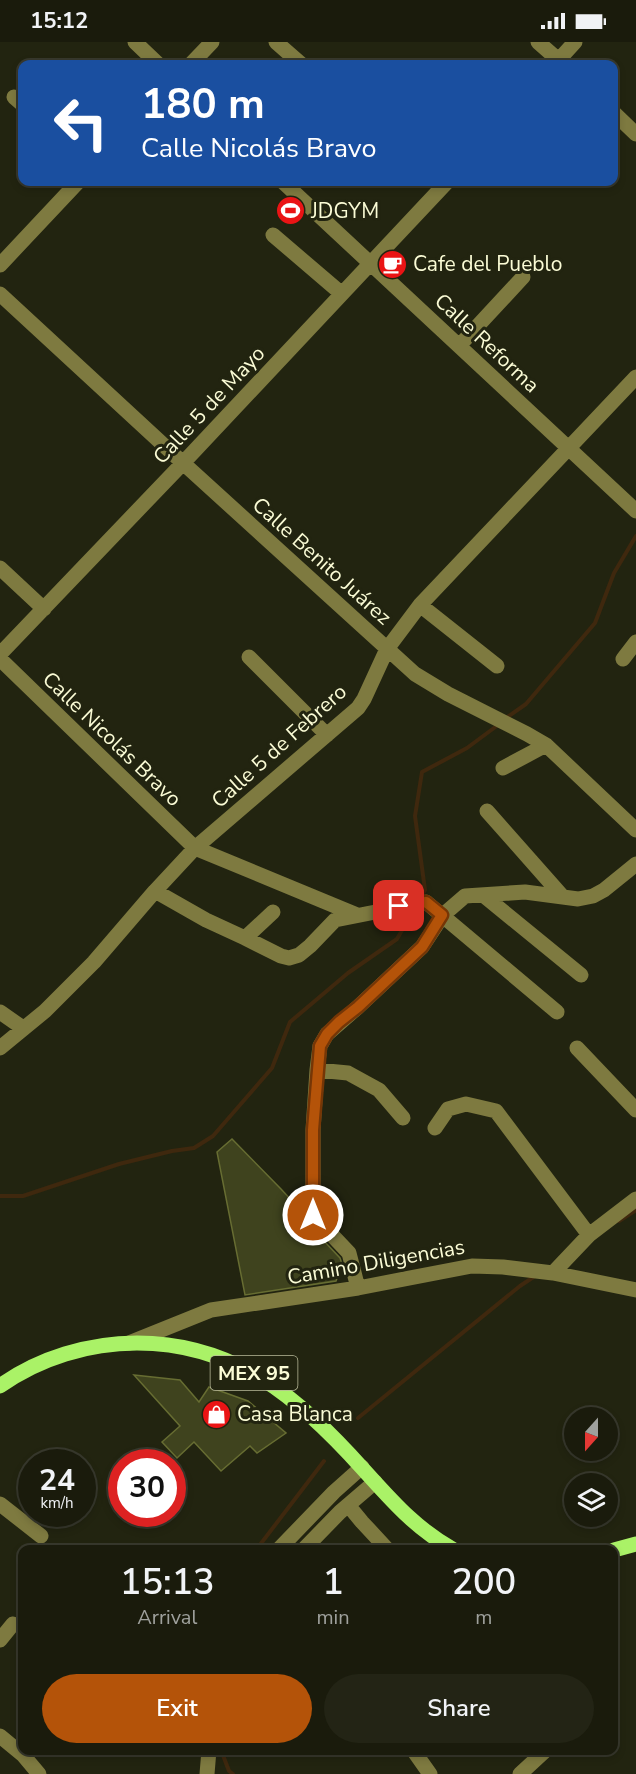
<!DOCTYPE html>
<html lang="en">
<head>
<meta charset="utf-8">
<style>
  body { margin:0; font-family:"Nunito Sans",sans-serif; background:#232415; color:#f1f3f6; height:100vh; display:flex; flex-direction:column; font-size:22px; white-space:nowrap }
  * { box-sizing:border-box; margin:0 }
  p { font-size:20px; color:#9fa19d }
  .icon { flex:none; width:33px; height:33px; fill:none; stroke:currentColor; stroke-width:2; stroke-linecap:round; stroke-linejoin:round }
  .map { position:relative; flex:1; overflow:hidden }
  .panel { position:absolute; left:18px; top:1503px; width:600px; height:210px; display:flex; flex-direction:column; background:#1a1b0c; border-radius:12px; box-shadow:0 3px 9px #0003,0 0 0 2px #38392d }
  .panel>* { flex:none }
  .hud { position:absolute; left:18px; top:18px; width:600px; height:126px; border-radius:12px; box-shadow:0 3px 9px #0003,0 0 0 2px #38392d; background:#1a4fa0; color:#fff; overflow:hidden }
  .needle { width:39px; rotate:201deg }
  .tools { position:absolute; left:564px; top:1365px; display:grid; gap:12px }
  .tools a { display:grid; place-items:center; width:54px; height:54px; border-radius:50%; background:#1a1b0c; box-shadow:0 3px 9px #0003,0 0 0 2px #38392d; font-size:30px }
  .speed { position:absolute; left:18px; top:1407px; display:flex; gap:12px; font-size:30px; font-weight:700; text-align:center }
  .speed>* { display:grid; place-content:center; width:78px; height:78px; border-radius:50%; background:#1a1b0c; box-shadow:0 3px 9px #0003,0 0 0 2px #38392d; line-height:1 }
  .speed small { font-size:15px; font-weight:400 }
  .speed .limit { border:9px solid #d22; background:#fff; color:#111 }
  .pin { position:absolute; display:grid; place-items:center; width:51px; height:51px; color:#fff; margin:-26px; border-radius:12px; box-shadow:0 3px 9px #0006 }
  .me { position:absolute; width:66px; margin:-33px; rotate:0deg; stroke-linejoin:round; filter:drop-shadow(0 0 4px #0008) }
  .turn { display:flex; align-items:center; gap:21px; height:126px; padding:0 24px; font-size:27px }
  .turn .icon { width:78px; height:78px; stroke-width:2.5 }
  .turn b { display:block; font-size:42px; line-height:51px }
  .eta { display:flex; justify-content:space-evenly; align-items:center; height:102px; text-align:center }
  .eta b { font-size:36px; font-weight:600; line-height:42px }
  .primary-button { display:flex; gap:12px; margin-top:auto; padding:12px 24px }
  .primary-button a { flex:1; height:69px; border-radius:36px; background:#b45309; color:#fff; font-size:24px; font-weight:600; line-height:69px; text-align:center }
  .primary-button a+a { background:#232415; color:#f1f3f6 }
  .status { display:flex; justify-content:space-between; align-items:center; height:42px; padding:0 30px; background:#1a1b0c; direction:ltr }
  .status svg { height:16px; fill:currentColor }
  .map>svg:first-child { display:block }
  .lines { fill:none; stroke-linecap:round; stroke-linejoin:round }
  .stream { stroke:#3f280e; stroke-width:4 }
  .building { fill:#3f431e; stroke:#676d32; stroke-width:1.5 }
  .minor { stroke:#7e7a40; stroke-width:15 }
  .major { stroke:#aaf267; stroke-width:15 }
  .route-casing { stroke:#753606; stroke-width:15 }
  .route { stroke:#b45309; stroke-width:10 }
  .labels { text-anchor:middle; stroke-width:6; stroke-linejoin:round; paint-order:stroke }
  .shield { fill:#222410; stroke:#babb9b; stroke-width:1.5 }
  .shield-label { font-size:20px; font-weight:bold; fill:#fbfcd6 }
  .poi-label { font-size:21px; fill:#fbfcd6; stroke:#222410; text-anchor:start }
  .street-label { font-size:21px; fill:#fbfcd6; stroke:#222410 }
</style>
</head>
<body>
<div class="status"><b>15:12</b><svg viewBox="0 0 49 12"><path d="M0 12V9h3v3zM5 12V6h3v6zM10 12V3h3v9zM15 12V0h3v12zM26 1h20v11H26zM47 4h2v5h-2z"/></svg></div>
<div class="map">
<svg width="636" height="1732" viewBox="0 0 636 1732">
  <rect width="100%" height="100%" fill="#222410"/>
  <g class="lines">
    <!-- stream -->
    <path class="stream" d="M506 676 526 662 595 581 614 531 636 494
      M421 855 425 848 415 774 422 730 467 706 498 683
      M0 1154H23L119 1122 172 1109 194 1106 213 1094 272 1026 290 980 348 931 397 897 414 867
      M619 1179 636 1168
      M358 1376 520 1244 535 1234
      M256 1508 324 1419
      M221 1708 229 1729 233 1732"/>
  </g>
  <!-- building -->
  <path class="building" d="M232 1097 281 1147 303 1171 306 1180 340 1216 342 1222 336 1239 245 1253 217 1110Z
    M134 1333 180 1338 199 1360 209 1345 248 1359 286 1391 257 1411 250 1404 221 1429 194 1400 177 1416 162 1400 180 1384Z"/>
  <g class="lines">
    <!-- minor -->
    <path class="minor" d="M135 0 158 22
      M276 0 301 22
      M538 0 563 22
      M191 22 212 0
      M555 22 575 0
      M14 55 22 62
      M614 71 636 92
      M283 140 636 469
      M273 193 342 252
      M0 223 78 140
      M0 252 183 421 415 632 448 652 527 692 546 703 636 788
      M459 304 523 235
      M0 526 44 567
      M420 563 497 624
      M0 612 183 421 447 140
      M249 615 327 693
      M0 617 195 806 357 873
      M623 617 636 600
      M503 726 546 703
      M487 769 563 855
      M155 849 206 878 245 896 281 914 289 916 299 913 310 904 335 878 426 860 557 970
      M483 853 581 933
      M245 896 273 870
      M0 970 23 986
      M0 1006 45 969 94 920 155 849 195 806 358 666 364 657 387 607 420 563 636 335
      M577 1006 636 1068
      M317 1028 348 1031 379 1048 403 1076
      M435 1086 448 1067 466 1062 496 1069 589 1193
      M553 1231 589 1193 636 1157
      M358 1246 349 1211 313 1173V1088L317 1028 320 1004 327 992 358 965 422 905 443 873 465 854 525 850 578 857 593 854 604 848 636 822
      M129 1301 211 1268 358 1246 472 1224 503 1225 553 1231 636 1248
      M0 1462 41 1494
      M348 1463 362 1480 388 1508
      M278 1508 334 1450 362 1425
      M303 1508 340 1470 375 1440
      M0 1598 13 1582
      M0 1694 23 1713 39 1732
      M413 1708 430 1732
      M207 1732 209 1708
      M520 1732 546 1708"/>
    <!-- major -->
    <path class="major" d="M0 1344C39 1316 89 1301 137 1301 236 1301 300 1357 363 1427 393 1460 415 1486 454 1508
      M614 1508 636 1502"/>
  </g>
  <g class="lines">
    <defs>
      <path id="route" d="M313 1173V1088L320 1004 327 992 339 980 358 965 422 905 442 873 426 860 399 864"/>
    </defs>
    <!-- route casing -->
    <use href="#route" class="route-casing"/>
    <!-- route -->
    <use href="#route" class="route"/>
  </g>
  <!-- icons -->
  <defs>
    <symbol id="stadium-disc" viewBox="-11 -11 22 22"><circle r="9.5" fill="#ea1415" stroke="#222410"/><path d="M0-5a6.5 5 0 1 0 0 10a6.5 5 0 1 0 0-10ZM-3.5-1.8h7v3.6h-7Z" fill="#fff"/></symbol>
    <symbol id="cafe-disc" viewBox="-11 -11 22 22"><circle r="9.5" fill="#ea1415" stroke="#222410"/><path d="M-5.5-4.5H6V0H3Q3 3.5 0 3.5H-2.5Q-5.5 3.5-5.5 0ZM3-3.2v2h1.7v-2ZM-6 4.5H4V6H-6Z" fill="#fff"/></symbol>
    <symbol id="shop-disc" viewBox="-11 -11 22 22"><circle r="9.5" fill="#ea1415" stroke="#222410"/><path d="M-5-2.5h2.3a2.7 3.5 0 0 1 5.4 0H5L5.5 6h-11ZM-1.5-2.5h3a1.5 2.3 0 0 0-3 0Z" fill="#fff"/></symbol>
  </defs>
  <g fill-rule="evenodd">
    <use href="#stadium-disc" x="274" y="152" width="33" height="33"/>
    <use href="#cafe-disc" x="376" y="206" width="33" height="33"/>
    <use href="#shop-disc" x="200" y="1356" width="33" height="33"/>
  </g>
  <g class="labels">
    <!-- shield labels -->
    <rect class="shield" x="210.5" y="1314" width="87" height="34" rx="4.5"/>
    <g class="shield-label">
      <text x="254" y="1338">MEX 95</text>
    </g>
    <!-- poi labels -->
    <g class="poi-label">
      <text x="311" y="176">JDGYM</text>
      <text x="413" y="229">Cafe del Pueblo</text>
      <text x="237" y="1379">Casa Blanca</text>
    </g>
    <!-- street labels -->
    <g class="street-label">
      <text transform="translate(487 301) rotate(43)" y="7">Calle Reforma</text>
      <text transform="translate(209 363) rotate(-47)" y="7">Calle 5 de Mayo</text>
      <text transform="translate(322 519) rotate(42)" y="7">Calle Benito Juárez</text>
      <text transform="translate(112 697) rotate(44)" y="7">Calle Nicolás Bravo</text>
      <text transform="translate(279 704) rotate(-42)" y="7">Calle 5 de Febrero</text>
      <text transform="translate(376 1220) rotate(-10)" y="7">Camino Diligencias</text>
    </g>
  </g>
</svg>
<div class="tools">
<a><svg class="needle" viewBox="-14 -14 28 28"><path d="M0-13l5 13h-10z" fill="#e53935"/><path d="M0 13l5-13h-10z" fill="#9fa19d"/></svg></a>
<a><svg class="icon" aria-label="layers" viewBox="0 0 24 24"><path d="M12 4l9 5-9 5-9-5zM3 14l9 5 9-5"/></svg></a>
</div>
<div class="speed"><div>24<small>km/h</small></div><div class="limit">30</div></div>
<div class="pin" style="left:399px;top:864px;background:#d93025"><svg class="icon" aria-label="arrive" viewBox="0 0 24 24"><path d="M6 21V4h12l-3 4 3 4H6"/></svg></div>
<svg class="me" style="left:313px;top:1173px" viewBox="-20 -20 40 40"><circle r="17" fill="#b45309" stroke="#fff" stroke-width="3"/><path d="M0-11L8 9 0 5-8 9z" fill="#fff"/></svg>
<div class="hud">
<div class="turn"><svg class="icon" aria-label="left" viewBox="0 0 24 24"><path d="M17 20v-9H6M10 6l-5 5 5 5"/></svg><div><b>180 m</b>Calle Nicolás Bravo</div></div>
</div>
<section class="panel">
<div class="eta">
<div><b>15:13</b><p>Arrival</p></div>
<div><b>1</b><p>min</p></div>
<div><b>200</b><p>m</p></div>
</div>
<div class="primary-button"><a>Exit</a><a>Share</a></div>
</section>
</div>
</body>
</html>
